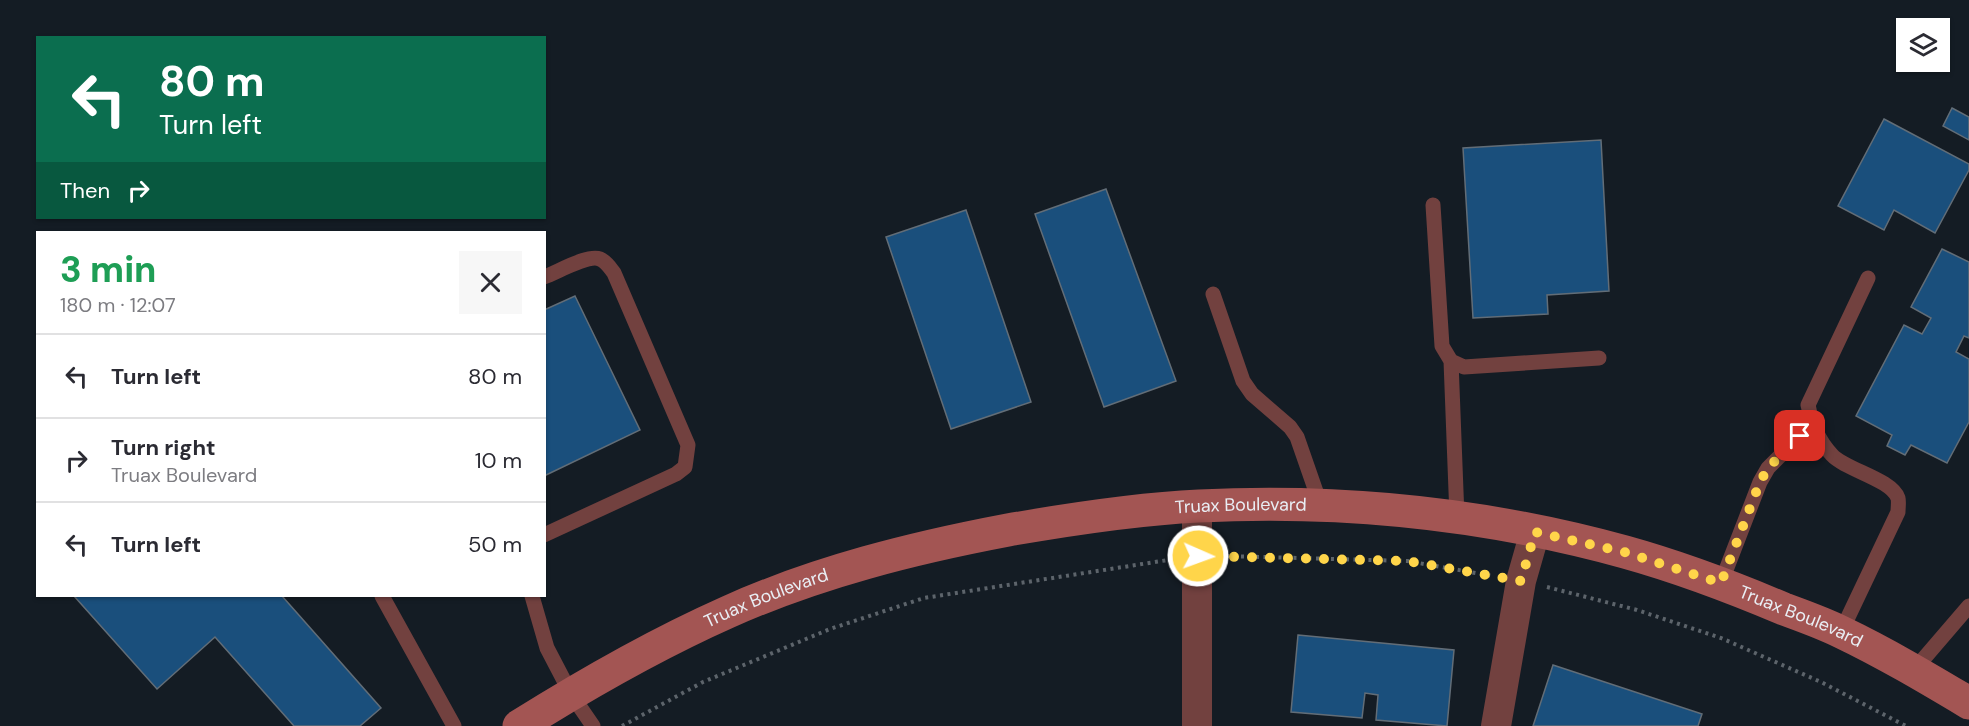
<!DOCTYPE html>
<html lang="en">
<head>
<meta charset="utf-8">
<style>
  body { margin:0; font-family:"DM Sans",sans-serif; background:#f7f7f7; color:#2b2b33; height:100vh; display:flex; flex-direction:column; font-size:22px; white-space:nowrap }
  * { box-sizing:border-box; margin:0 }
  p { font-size:20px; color:#7c7c81 }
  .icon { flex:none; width:33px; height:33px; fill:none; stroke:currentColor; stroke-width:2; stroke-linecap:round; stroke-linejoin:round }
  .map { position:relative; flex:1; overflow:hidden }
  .panel { position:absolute; left:36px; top:231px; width:510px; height:366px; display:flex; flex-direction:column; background:#fff; border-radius:0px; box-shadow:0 2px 4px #0004 }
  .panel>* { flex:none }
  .hud { position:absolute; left:36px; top:36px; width:510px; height:183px; border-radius:0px; box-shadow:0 2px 4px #0004; background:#0b6e4f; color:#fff; overflow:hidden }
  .tools { position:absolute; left:1896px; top:18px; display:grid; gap:12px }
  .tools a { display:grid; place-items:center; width:54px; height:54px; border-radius:0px; background:#fff; box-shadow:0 2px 4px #0004; font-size:30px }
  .pin { position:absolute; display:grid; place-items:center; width:51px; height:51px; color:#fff; margin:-26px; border-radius:12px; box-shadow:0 3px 9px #0006 }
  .me { position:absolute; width:66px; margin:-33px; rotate:92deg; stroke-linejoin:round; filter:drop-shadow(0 0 4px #0008) }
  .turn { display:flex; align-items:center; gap:21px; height:126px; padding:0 24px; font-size:27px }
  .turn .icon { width:78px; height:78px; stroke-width:2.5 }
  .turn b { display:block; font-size:42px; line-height:51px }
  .then { display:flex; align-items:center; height:57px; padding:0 24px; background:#0003; gap:12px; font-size:22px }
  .round { display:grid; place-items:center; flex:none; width:63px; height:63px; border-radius:0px; background:#f7f7f7 }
  .headline { display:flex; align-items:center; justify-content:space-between; height:102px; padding:0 24px }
  h1 { font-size:36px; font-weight:800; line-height:45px; color:#1e9e55 }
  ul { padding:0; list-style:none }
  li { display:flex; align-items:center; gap:18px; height:84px; padding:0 24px; border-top:2px solid #e1e1e2 }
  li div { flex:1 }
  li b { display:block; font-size:22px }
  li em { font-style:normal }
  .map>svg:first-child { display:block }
  .building { fill:#1a4f7c; stroke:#626d77; stroke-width:1.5 }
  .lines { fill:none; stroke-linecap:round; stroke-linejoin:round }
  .path { stroke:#5d646b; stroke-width:4; stroke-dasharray:3 4.5; stroke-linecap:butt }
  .service { stroke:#72413f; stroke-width:15 }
  .minor { stroke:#72413f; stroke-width:30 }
  .secondary { stroke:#a35553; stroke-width:33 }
  .route { stroke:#ffd54a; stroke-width:10; stroke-dasharray:0 18 }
  .labels { text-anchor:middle; stroke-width:6; stroke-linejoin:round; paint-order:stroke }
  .street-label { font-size:18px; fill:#e9eef4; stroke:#0b131a }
</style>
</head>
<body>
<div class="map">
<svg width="1969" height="726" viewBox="0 0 1969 726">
  <rect width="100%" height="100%" fill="#141c24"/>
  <!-- building -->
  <path class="building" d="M1952 108 1969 117V140L1943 126Z
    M1884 119 1969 164V170L1935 233 1894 210 1884 230 1838 206Z
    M1601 140 1609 291 1547 295 1548 314 1473 318 1463 148Z
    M1106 189 1176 381 1104 407 1035 214Z
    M966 210 1031 402 951 429 886 237Z
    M1942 249 1969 262V338L1964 336 1956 352 1969 359V422L1947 463 1911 445 1905 455 1887 446 1892 435 1856 416 1904 325 1922 334 1931 318 1911 307Z
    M575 296 640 430 544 476V310Z
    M74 596H282L381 708 360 726H294L215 637 157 689Z
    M1298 635 1454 650 1447 726 1376 720 1378 695 1365 693 1362 718 1291 712Z
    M1553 665 1702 714 1698 726H1533Z"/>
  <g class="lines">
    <!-- path -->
    <path class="path" d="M1226 556 1407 561 1493 576
      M1547 587 1637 610 1721 638 1821 682 1906 726
      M622 726 703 682 830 629 924 598 1168 560"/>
    <!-- service -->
    <path class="service" d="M1433 205 1442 346 1451 361 1464 367 1599 358
      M544 277C558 272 588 254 600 259 607 262 610 268 614 273L688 445 685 467 676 474 544 535
      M1213 294 1243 381 1252 394 1290 427 1297 437 1321 506
      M1451 361 1457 517
      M1721 583 1760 482 1768 468 1812 424
      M382 596 454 726
      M532 596 547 648 571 694 593 726
      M1841 632 1898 512C1898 508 1899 502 1898 498 1891 479 1846 470 1832 455 1818 440 1812 424 1808 405L1868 278
      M1914 670 1969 606"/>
    <!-- minor -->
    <path class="minor" d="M1197 726V506
      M1496 726 1521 581 1535 532"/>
    <!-- secondary -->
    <path class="secondary" id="s1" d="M519 726C586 684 656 644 728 612 817 572 913 548 1008 530 1071 519 1135 509 1199 506 1341 499 1487 514 1625 552 1679 567 1732 587 1784 609 1803 616 1823 623 1841 632 1885 653 1927 678 1969 703"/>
  </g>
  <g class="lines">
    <!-- route -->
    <path class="route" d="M1198 556 1407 561 1521 581 1535 532 1624 552 1721 583 1760 482 1768 468 1800 436"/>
  </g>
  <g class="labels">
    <!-- street labels -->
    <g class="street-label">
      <text dy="6" stroke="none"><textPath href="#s1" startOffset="765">Truax Boulevard</textPath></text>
      <text dy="6" stroke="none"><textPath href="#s1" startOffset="279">Truax Boulevard</textPath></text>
      <text dy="6" stroke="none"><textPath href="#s1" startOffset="1341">Truax Boulevard</textPath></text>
    </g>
  </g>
</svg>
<div class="tools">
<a><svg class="icon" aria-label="layers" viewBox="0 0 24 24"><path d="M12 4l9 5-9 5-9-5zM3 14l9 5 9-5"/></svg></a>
</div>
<div class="pin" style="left:1800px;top:436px;background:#d93025"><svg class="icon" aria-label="arrive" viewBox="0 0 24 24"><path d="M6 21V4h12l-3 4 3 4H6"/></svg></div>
<svg class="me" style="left:1198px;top:556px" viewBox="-20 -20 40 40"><circle r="17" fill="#ffd54a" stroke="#fff" stroke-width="3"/><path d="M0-11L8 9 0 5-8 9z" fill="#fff"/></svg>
<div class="hud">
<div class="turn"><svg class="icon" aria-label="left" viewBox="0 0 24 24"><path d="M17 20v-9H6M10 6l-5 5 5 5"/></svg><div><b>80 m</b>Turn left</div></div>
<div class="then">Then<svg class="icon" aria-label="right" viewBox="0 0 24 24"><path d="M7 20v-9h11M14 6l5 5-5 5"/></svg></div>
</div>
<section class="panel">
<div class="headline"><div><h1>3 min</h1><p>180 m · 12:07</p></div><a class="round"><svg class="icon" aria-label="close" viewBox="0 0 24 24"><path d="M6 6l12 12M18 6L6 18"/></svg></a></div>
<ul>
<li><svg class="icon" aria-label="left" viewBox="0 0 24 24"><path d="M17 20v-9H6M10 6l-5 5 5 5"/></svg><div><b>Turn left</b></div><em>80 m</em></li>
<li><svg class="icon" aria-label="right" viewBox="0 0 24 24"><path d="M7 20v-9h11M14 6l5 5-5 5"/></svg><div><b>Turn right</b><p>Truax Boulevard</p></div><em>10 m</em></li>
<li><svg class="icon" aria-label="left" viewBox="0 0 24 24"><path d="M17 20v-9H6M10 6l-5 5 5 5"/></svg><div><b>Turn left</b></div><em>50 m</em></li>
</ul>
</section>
</div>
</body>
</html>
